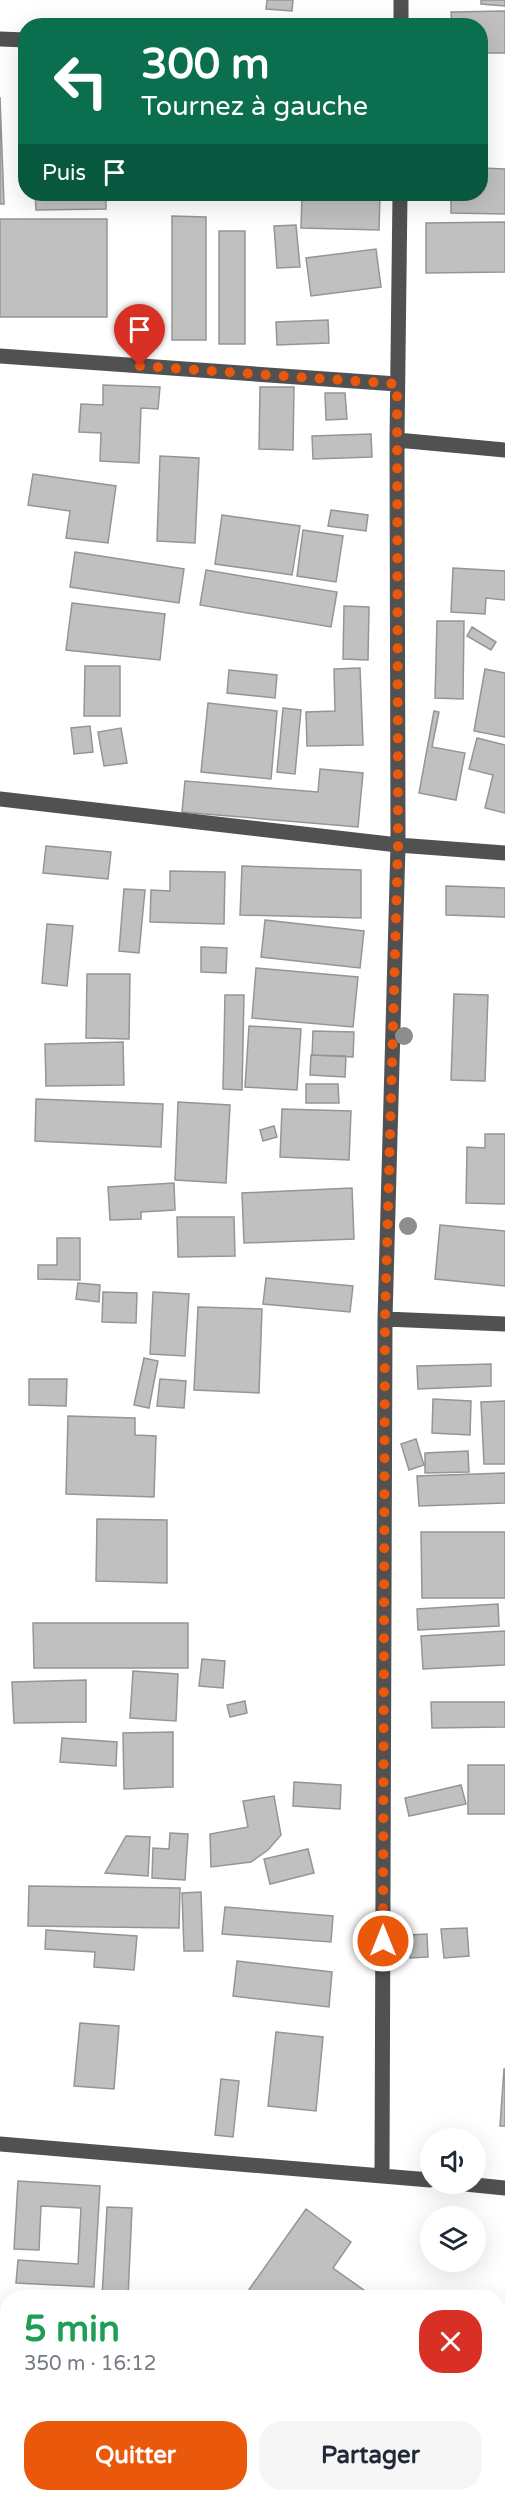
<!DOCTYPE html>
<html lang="fr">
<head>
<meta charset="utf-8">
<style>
  body { margin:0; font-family:"Varela Round",sans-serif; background:#f6f6f7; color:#1f2937; height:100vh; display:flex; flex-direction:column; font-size:22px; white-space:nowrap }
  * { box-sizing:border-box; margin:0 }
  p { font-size:20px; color:#747a83 }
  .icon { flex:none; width:33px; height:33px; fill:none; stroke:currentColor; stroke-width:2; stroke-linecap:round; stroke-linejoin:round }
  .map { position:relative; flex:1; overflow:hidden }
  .details { position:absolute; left:0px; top:2290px; width:506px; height:212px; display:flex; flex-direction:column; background:#fff; border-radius:24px 24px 0 0; box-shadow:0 6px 24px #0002 }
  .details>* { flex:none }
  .banner { position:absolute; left:18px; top:18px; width:470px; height:183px; border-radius:24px; box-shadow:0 6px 24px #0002; background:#0b6e4f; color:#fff; overflow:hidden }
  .buttons { position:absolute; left:420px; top:2128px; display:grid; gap:12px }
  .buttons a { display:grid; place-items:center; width:66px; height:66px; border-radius:50%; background:#fff; box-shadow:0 6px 24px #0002; font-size:30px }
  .pin { position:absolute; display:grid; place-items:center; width:51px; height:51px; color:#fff; margin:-62px -26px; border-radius:50% 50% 50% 0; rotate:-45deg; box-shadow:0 0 6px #0007 }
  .pin .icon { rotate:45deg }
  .me { position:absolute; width:66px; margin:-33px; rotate:0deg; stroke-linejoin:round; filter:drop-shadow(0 0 4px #0008) }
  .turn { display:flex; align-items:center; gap:21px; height:126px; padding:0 24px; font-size:27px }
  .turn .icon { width:78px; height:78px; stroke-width:2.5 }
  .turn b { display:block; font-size:42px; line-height:51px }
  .then { display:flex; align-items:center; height:57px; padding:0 24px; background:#0003; gap:12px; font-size:22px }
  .round { display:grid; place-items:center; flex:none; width:63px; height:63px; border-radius:24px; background:#f6f6f7 }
  .summary { display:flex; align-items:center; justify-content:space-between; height:102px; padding:0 24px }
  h1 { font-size:36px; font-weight:700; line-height:45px; color:#1e9e55 }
  .primary-button { display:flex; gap:12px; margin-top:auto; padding:12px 24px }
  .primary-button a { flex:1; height:69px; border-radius:24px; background:#ea580c; color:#fff; font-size:24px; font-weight:700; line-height:69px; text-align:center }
  .primary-button a+a { background:#f6f6f7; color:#1f2937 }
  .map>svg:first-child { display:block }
  .building { fill:#c0c0c0; stroke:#959595; stroke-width:1.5 }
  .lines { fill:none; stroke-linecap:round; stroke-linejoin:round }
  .minor { stroke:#515151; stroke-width:15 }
  .tree { fill:#8d8d8d }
  .route { stroke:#ea580c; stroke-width:10; stroke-dasharray:0 18 }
</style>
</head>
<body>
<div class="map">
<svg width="505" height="2501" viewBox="0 0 505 2501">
  <rect width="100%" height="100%" fill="#fff"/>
  <!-- building -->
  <path class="building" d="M267 0H293L292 11 266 9Z
    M481 0H505V6L481 4Z
    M505 11V53H480V26H452L451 12Z
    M0 97 4 204H0Z
    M480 168 505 169V214L451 213V194H480Z
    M35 194H106V209L36 210Z
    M302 194H380L379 230 301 228Z
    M172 216 206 217V340H172Z
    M0 219H107V317H0Z
    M505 222V272L426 273V223Z
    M296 225 300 267 277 268 274 226Z
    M219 231H245V344H219Z
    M376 249 381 287 311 296 306 258Z
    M328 320 329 343 277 345 276 322Z
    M103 385 160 387 158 409 141 408 139 463 100 461 101 433 79 432 81 404 103 405Z
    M260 387H294L293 450 259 449Z
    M325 393H345L347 419 326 420Z
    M371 434 372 457 313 459 312 436Z
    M160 456 199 458 195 543 157 541Z
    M33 474 116 486 108 543 66 538 70 511 28 505Z
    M331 510 368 515 366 531 328 526Z
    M222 515 300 526 292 575 215 564Z
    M303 530 343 536 336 582 297 576Z
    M75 552 184 569 179 603 70 587Z
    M453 568 505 571V600L486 598 485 614 451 612Z
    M206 570 337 592 331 627 200 605Z
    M72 603 165 614 160 660 66 650Z
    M344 606 369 607 368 660 343 659Z
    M437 621H464L463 699 435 698Z
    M472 627 496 642 491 650 467 636Z
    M85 666H120V716H84Z
    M360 668 363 745 307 746 306 712 335 711 334 669Z
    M485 669 505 673V737L474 731Z
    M229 670 277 675 275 698 227 693Z
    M208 703 277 711 271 779 201 772Z
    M283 708 301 710 295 774 277 772Z
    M434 711 439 712 432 747 465 753 456 800 419 793Z
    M90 726 93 752 74 754 71 728Z
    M121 728 127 763 104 766 98 732Z
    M477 738 505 745V813L485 808 493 775 469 769Z
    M320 769 363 773 358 827 182 812 185 781 318 792Z
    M46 846 111 852 108 879 43 873Z
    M242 866 361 870V918L240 915Z
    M170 871 225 872 224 924 150 922 151 890 170 891Z
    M446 886 505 888V917L446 915Z
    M124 889 145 890 139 953 119 951Z
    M265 920 364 931 360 968 261 957Z
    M47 924 73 926 67 986 42 983Z
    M201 947 227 948 226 973 201 972Z
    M256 968 358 977 353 1027 252 1018Z
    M87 974H130L129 1039 86 1038Z
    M454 994 488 995 485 1081 451 1080Z
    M225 995H244L242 1090 223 1089Z
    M249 1026 301 1029 297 1090 245 1087Z
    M313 1031 354 1032 353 1057 312 1055Z
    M123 1042 124 1085 46 1086 45 1044Z
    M311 1055 346 1056 345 1077 310 1075Z
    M306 1084H338L339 1103H306Z
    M36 1099 163 1104 161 1147 35 1141Z
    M178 1102 230 1105 226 1183 175 1180Z
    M282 1109 351 1111 349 1160 280 1157Z
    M274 1126 277 1137 263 1141 260 1130Z
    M485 1134H505V1204L466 1203 467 1147 485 1148Z
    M174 1183 175 1210 141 1212V1219L110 1220 108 1187Z
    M352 1188 354 1239 244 1243 242 1193Z
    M177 1217H234L235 1256 178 1257Z
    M440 1225 505 1231V1286L435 1279Z
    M57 1238H80V1280L38 1279V1265H57Z
    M266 1278 353 1286 350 1312 263 1304Z
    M78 1283 100 1285 99 1302 76 1299Z
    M103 1292 137 1293 136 1323 102 1322Z
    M153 1292 189 1294 185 1356 150 1354Z
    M198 1307 262 1309 259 1393 194 1390Z
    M144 1358 158 1361 149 1408 134 1405Z
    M491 1364V1386L418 1389 417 1366Z
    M29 1379H67L66 1406 29 1405Z
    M160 1379 186 1381 184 1408 157 1406Z
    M433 1399 471 1401 470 1435 432 1433Z
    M505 1401V1464H484L481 1402Z
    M68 1416 135 1418V1435L156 1436 154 1497 66 1494Z
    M416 1439 424 1465 409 1470 401 1444Z
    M468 1451 469 1472 425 1473V1453Z
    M505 1473V1503L419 1506 417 1476Z
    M97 1519 167 1520V1583L96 1581Z
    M421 1532H505V1598H422Z
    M498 1604 499 1626 418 1630 417 1609Z
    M33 1623H188V1668H34Z
    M505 1631V1665L423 1669 421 1636Z
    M202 1659 225 1661 223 1688 199 1686Z
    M133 1671 178 1674 176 1721 130 1718Z
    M86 1680V1722L14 1723 12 1682Z
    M245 1701 247 1713 230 1717 227 1705Z
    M431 1702H505V1727L432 1728Z
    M173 1732V1787L124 1789 123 1733Z
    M62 1738 117 1742 116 1766 60 1762Z
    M468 1765H505V1814H468Z
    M294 1782 341 1785 340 1809 293 1806Z
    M461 1785 466 1804 409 1816 405 1798Z
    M274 1796 281 1835 268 1850 251 1862 211 1867 210 1834 248 1827 243 1801Z
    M170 1833 188 1834 185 1880 152 1878 153 1848 169 1849Z
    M126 1836 150 1837 148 1876 105 1873Z
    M308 1849 314 1873 270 1884 264 1859Z
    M29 1886 180 1888 179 1928 28 1926Z
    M201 1892 203 1951H184L182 1893Z
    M225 1907 333 1916 331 1942 222 1934Z
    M467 1928 469 1956 444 1958 441 1929Z
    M46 1930 137 1936 134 1970 94 1967 95 1952 45 1949Z
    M427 1934 428 1957 410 1958 409 1935Z
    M237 1961 332 1972 329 2007 233 1996Z
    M80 2023 119 2026 114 2089 74 2086Z
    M276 2032 323 2037 316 2111 268 2106Z
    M504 2069H505V2126H500Z
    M221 2079 239 2081 233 2137 215 2135Z
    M18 2181 100 2186 94 2287 16 2283 18 2260 78 2264 81 2208 41 2206 39 2250 14 2249Z
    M107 2207 132 2208 128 2298H102Z
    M306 2209 351 2242 333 2268 375 2298H243Z
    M505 2406V2486L498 2482V2417Z
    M113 2494H159V2501H113Z
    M316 2494H382L377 2501H311Z"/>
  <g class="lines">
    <!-- minor -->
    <path class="minor" d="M401 26V0
      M0 39 26 40
      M0 356 397 384
      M397 440 505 450
      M0 799 398 845 505 853
      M385 1319 505 1324
      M0 2144 430 2180
      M382 2175 385 1319 398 845 397 440 400 194
      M465 2184 505 2188"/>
  </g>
  <!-- trees -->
  <g class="tree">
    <circle cx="404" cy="1036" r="9"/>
    <circle cx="408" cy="1226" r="9"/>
  </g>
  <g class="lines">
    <!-- route -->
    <path class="route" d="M140 366 397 384 398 845 385 1319 383 1941"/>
  </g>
</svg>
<div class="buttons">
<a><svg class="icon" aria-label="sound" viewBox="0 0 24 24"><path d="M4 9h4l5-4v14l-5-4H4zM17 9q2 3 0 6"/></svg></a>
<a><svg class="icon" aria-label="layers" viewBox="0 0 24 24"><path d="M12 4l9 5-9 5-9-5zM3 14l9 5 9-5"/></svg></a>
</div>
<div class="pin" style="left:140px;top:366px;background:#d93025"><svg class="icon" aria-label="arrive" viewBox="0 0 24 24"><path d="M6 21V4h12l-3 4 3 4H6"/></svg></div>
<svg class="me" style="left:383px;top:1941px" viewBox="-20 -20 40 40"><circle r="17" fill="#ea580c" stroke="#fff" stroke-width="3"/><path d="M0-11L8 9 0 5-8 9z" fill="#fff"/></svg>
<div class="banner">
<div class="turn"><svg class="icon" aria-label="left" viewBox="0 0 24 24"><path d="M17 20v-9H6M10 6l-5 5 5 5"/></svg><div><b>300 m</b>Tournez à gauche</div></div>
<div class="then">Puis<svg class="icon" aria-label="arrive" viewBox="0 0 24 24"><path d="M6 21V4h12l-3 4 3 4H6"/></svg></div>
</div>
<section class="details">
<div class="summary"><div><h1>5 min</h1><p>350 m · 16:12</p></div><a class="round" style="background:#d93025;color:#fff"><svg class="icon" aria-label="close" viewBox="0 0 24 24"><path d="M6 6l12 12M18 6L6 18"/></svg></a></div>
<div class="primary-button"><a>Quitter</a><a>Partager</a></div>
</section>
</div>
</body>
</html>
